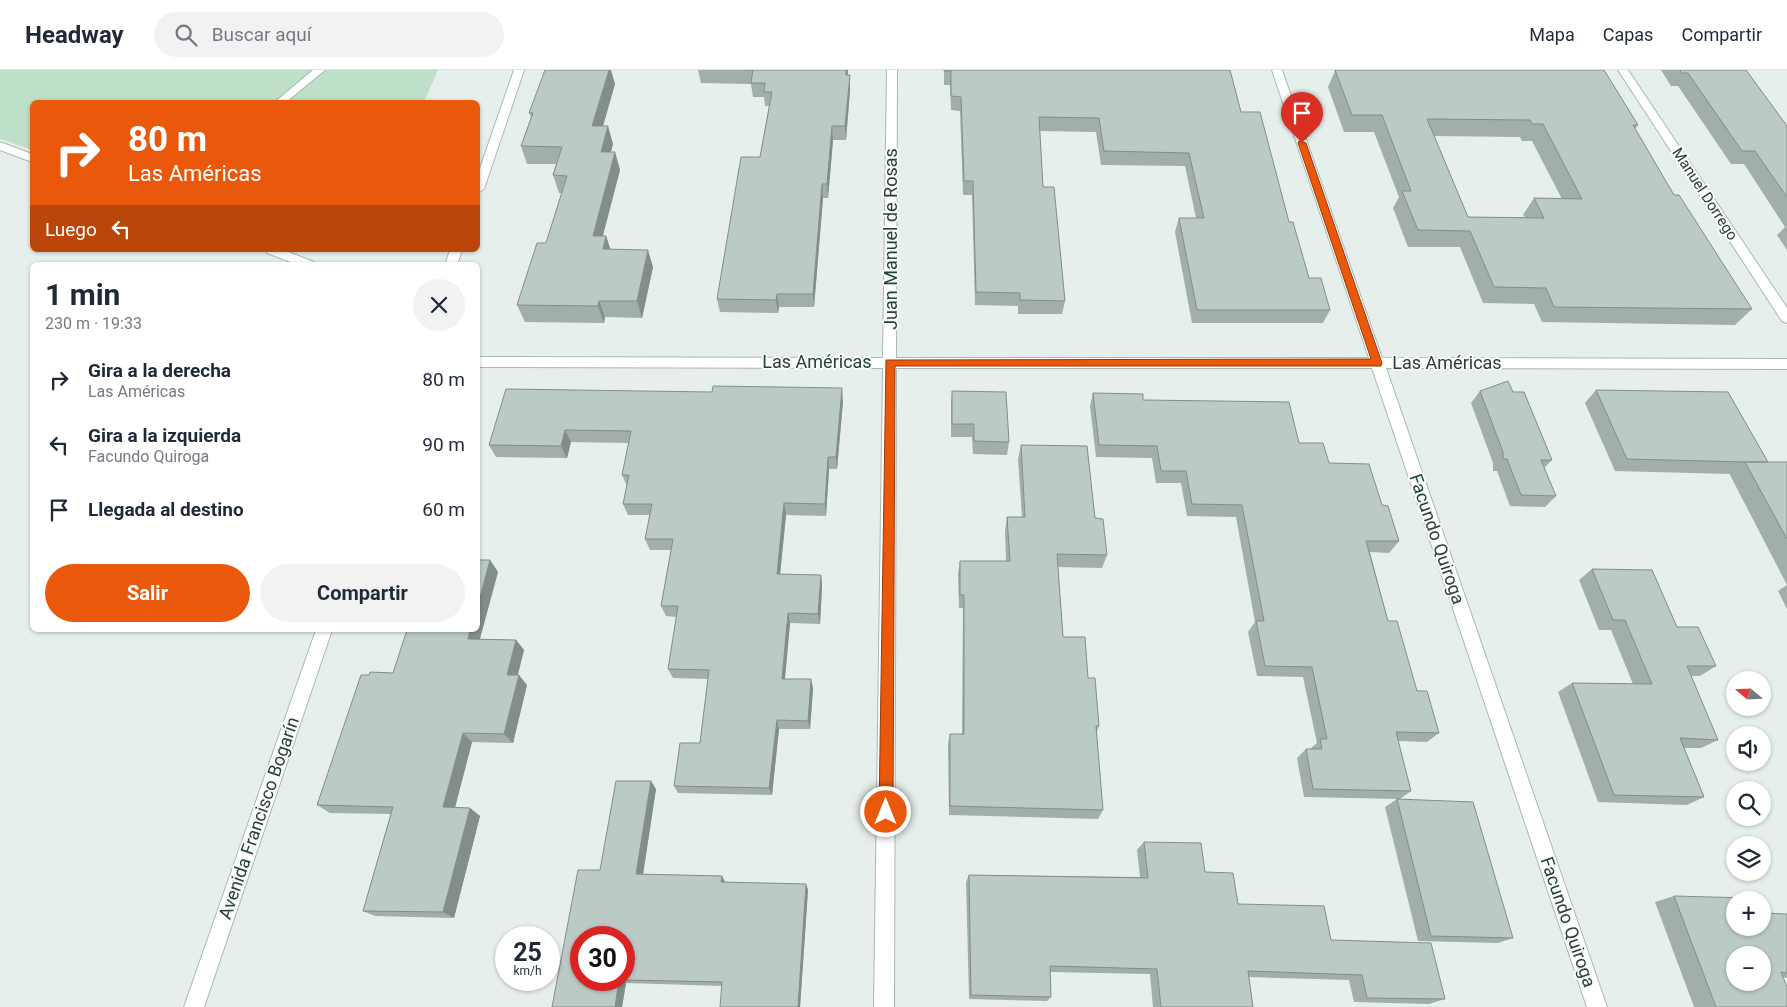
<!DOCTYPE html>
<html lang="es">
<head>
<meta charset="utf-8">
<style>
  body { margin:0; font-family:Roboto,sans-serif; background:#f2f2f3; color:#1f2937; height:100vh; display:flex; flex-direction:column; font-size:19px; white-space:nowrap }
  * { box-sizing:border-box; margin:0 }
  p { font-size:16px; color:#747a83 }
  .icon { flex:none; width:28px; height:28px; fill:none; stroke:currentColor; stroke-width:2; stroke-linecap:round; stroke-linejoin:round }
  .map { position:relative; flex:1; overflow:hidden }
  .details { position:absolute; left:30px; top:192px; width:450px; height:370px; display:flex; flex-direction:column; background:#fff; border-radius:8px; box-shadow:0 1px 4px #0004 }
  .details>* { flex:none }
  .top-card { position:absolute; left:30px; top:30px; width:450px; height:152px; border-radius:8px; box-shadow:0 1px 4px #0004; background:#ea580c; color:#fff; overflow:hidden }
  .needle { width:32px; rotate:289deg }
  .controls { position:absolute; left:1726px; top:601px; display:grid; gap:10px }
  .controls a { display:grid; place-items:center; width:45px; height:45px; border-radius:50%; background:#fff; box-shadow:0 1px 4px #0004; font-size:25px }
  .speed { position:absolute; left:495px; top:856px; display:flex; gap:10px; font-size:25px; font-weight:700; text-align:center }
  .speed>* { display:grid; place-content:center; width:65px; height:65px; border-radius:50%; background:#fff; box-shadow:0 1px 4px #0004; line-height:1 }
  .speed small { font-size:12px; font-weight:400 }
  .speed .limit { border:8px solid #d22; background:#fff; color:#111 }
  .pin { position:absolute; display:grid; place-items:center; width:42px; height:42px; color:#fff; margin:-51px -21px; border-radius:50% 50% 50% 0; rotate:-45deg; box-shadow:0 0 5px #0007 }
  .pin .icon { rotate:45deg }
  .me { position:absolute; width:55px; margin:-28px; rotate:0deg; stroke-linejoin:round; filter:drop-shadow(0 0 4px #0008) }
  .turn { display:flex; align-items:center; gap:18px; height:105px; padding:0 15px; font-size:22px }
  .turn .icon { width:65px; height:65px; stroke-width:2.5 }
  .turn b { display:block; font-size:35px; line-height:42px }
  .then { display:flex; align-items:center; height:48px; padding:0 15px; background:#0003; gap:10px; font-size:19px }
  .round { display:grid; place-items:center; flex:none; width:52px; height:52px; border-radius:26px; background:#f2f2f3 }
  .summary { display:flex; align-items:center; justify-content:space-between; height:85px; padding:0 15px }
  h1 { font-size:30px; font-weight:700; line-height:38px }
  .primary-button { display:flex; gap:10px; margin-top:auto; padding:10px 15px }
  .primary-button a { flex:1; height:58px; border-radius:30px; background:#ea580c; color:#fff; font-size:20px; font-weight:700; line-height:58px; text-align:center }
  .primary-button a+a { background:#f2f2f3; color:#1f2937 }
  ul { padding:0; list-style:none }
  li { display:flex; align-items:center; gap:15px; height:65px; padding:0 15px }
  li div { flex:1 }
  li b { display:block; font-size:19px }
  li em { font-style:normal }
  header { display:flex; align-items:center; gap:30px; box-sizing:border-box; height:70px; padding:0 25px; background:#fff; border-bottom:1px solid #e0e1e3 }
  header strong { font-size:24px }
  nav { display:flex; gap:28px; margin-inline-start:auto; font-size:18px }
  .search { width:350px; height:45px; background:#f2f2f3; display:flex; align-items:center; gap:12px; box-sizing:border-box; padding:0 18px; border-radius:28px; color:#747a83; font-size:19px }
  .map>svg:first-child { display:block }
  .green { fill:#bfe0c8 }
  .lines { fill:none; stroke-linecap:round; stroke-linejoin:round }
  .street-casing { stroke:#a8b8b2; stroke-width:2 }
  .secondary-casing { stroke:#a4bbb3; stroke-width:2 }
  .street { fill:#fff; fill-rule:evenodd }
  .secondary { fill:#fff; fill-rule:evenodd }
  .wall { fill:#a1aea9; fill-rule:evenodd }
  .shaded-wall { fill:#838d89 }
  .building { fill:#bbcac4; stroke:#838d89; fill-rule:evenodd }
  .route { fill:#ea580c; stroke:#983908 }
  .labels { text-anchor:middle; stroke-width:4; stroke-linejoin:round; paint-order:stroke }
  .far-street-label { font-size:15px; fill:#24423a; stroke:#f7fbf9 }
  .street-label { font-size:18px; fill:#24423a; stroke:#f7fbf9 }
</style>
</head>
<body>
<header>
<strong>Headway</strong>
<div class="search"><svg class="icon" aria-label="search" viewBox="0 0 24 24"><circle cx="10" cy="10" r="6"/><path d="M15 15l6 6"/></svg>Buscar aquí</div>
<nav><a>Mapa</a><a>Capas</a><a>Compartir</a></nav>
</header>
<div class="map">
<svg width="1787" height="937" viewBox="0 0 1787 937">
  <rect width="100%" height="100%" fill="#e6efeb"/>
  <!-- green -->
  <path class="green" d="M0 0H438L424 32H32V80L0 69Z"/>
  <g class="lines">
    <defs>
      <path id="street" d="M313 0H325L286 32H275Z
        M887 0H897L896 288H1369L1272 0H1282L1382 288 1787 289V299L1386 298 1607 937H1587L1372 298H896L894 937H874L883 298 478 297V287L883 288Z
        M1618 0H1628L1787 238V253L1782 251Z
        M0 72 32 84V92L0 80Z
        M265 180H283L314 192 316 195H298L267 183Z"/>
      <path id="secondary" d="M514 0H524L484 119 478 123V104Z
        M450 180H462L457 195H445Z
        M316 560H332L204 937H184Z"/>
    </defs>
    <!-- street casing -->
    <use href="#street" class="street-casing"/>
    <!-- secondary casing -->
    <use href="#secondary" class="secondary-casing"/>
    <!-- street -->
    <use href="#street" class="street"/>
    <!-- secondary -->
    <use href="#secondary" class="secondary"/>
  </g>
  <!-- wall -->
  <path class="wall" d="M698 0H848V5L850 20 846 70H833L828 128H823L814 237H779L778 243 720 242 717 229 760 87 769 36H765L764 27H753L751 14 701 13Z
    M944 0H1230L1241 42 1289 152 1309 208 1330 240 1323 253H1192L1175 162 1179 148H1196L1185 96 1101 95 1096 62 1040 61 1043 117 1065 231 1062 244H1018V236L975 235 972 125H963L960 41 951 40 950 15H944Z
    M1334 0H1604L1638 55 1635 59 1674 125 1752 239 1735 255 1542 252 1534 234 1483 233 1460 177H1408L1393 138 1399 127 1374 62H1344L1328 17 1335 1ZM1434 66 1520 67 1522 71H1532L1562 129 1534 128 1523 145 1525 147H1468Z
    M1661 0H1746L1787 56V180L1777 165 1785 157 1744 94H1731L1678 16H1671Z
    M615 14 603 56 613 74 611 82H615L620 100 603 166H606L610 179 653 197 642 248 605 247 604 253 525 252 517 235 546 173 562 123H559L553 105 556 94H527L521 76 531 47 529 43Z
    M506 319 843 331 837 399H829L826 446 786 445 780 504 821 505 822 516 820 554 790 553 785 609H811L813 619 810 659H779L772 725 678 723 674 716 700 673 708 609 673 608 668 599 677 547 666 546 661 536 671 480H650L645 469 650 445H628L623 434 627 416 622 405 629 373 571 372 567 388 496 387 489 375Z
    M1596 320 1768 392H1787V515L1730 405V404L1615 401 1585 333Z
    M952 321 1009 372 1007 385 973 384 972 367H951V334Z
    M1480 321 1513 322 1552 390 1544 398 1556 426 1545 437 1510 436 1497 401H1493V393L1471 333Z
    M1093 323 1143 330 1299 373 1329 393 1382 435 1399 471 1389 483 1370 482 1388 551 1417 621 1439 663 1427 672 1398 671 1411 721 1400 729 1304 727 1297 688 1306 679H1311V678L1317 673 1303 607 1257 606 1248 562 1255 552 1236 447 1187 446 1181 413H1156L1152 388 1096 387 1090 336Z
    M1021 375 1095 448 1107 485 1102 498 1058 497 1063 567 1088 608 1099 656 1096 663 1103 740 1098 749 949 745 948 674 950 664H962L963 538H959L958 504 960 491H1006L1005 461 1007 447H1022L1018 389Z
    M490 490 498 502 480 569 516 570 524 580 518 605 527 615 513 673 472 672 455 738H470L480 746 454 848 375 846 363 841 391 744 330 743 317 735 369 605 393 603Z
    M1592 499 1677 557 1716 596 1700 606H1691L1718 670 1701 678H1684L1704 727 1687 735 1598 732 1558 622 1572 613 1633 614 1611 560H1599L1579 510Z
    M1787 515V539L1778 521Z
    M656 719 643 804 722 806 725 812 806 814 808 820 800 937H720L722 916 626 913 622 937H553L600 800ZM624 868V910H581Z
    M1397 729 1513 868 1498 873 1418 871 1385 737Z
    M1144 772 1205 802 1238 834 1331 870 1445 929 1429 934 1354 932 1349 910 1249 907 1253 937H1153L1150 904 1050 902 1051 927 1047 931 969 929 966 812 969 805 1140 807 1137 780Z
    M1674 826 1735 858 1787 844V908L1783 907 1787 937H1694L1655 832Z"/>
  <!-- shaded-wall -->
  <path class="shaded-wall" d="M609 0H611L615 14 598 73 592 56Z
    M846 0H848L846 20Z
    M850 5V20L846 70 845 56Z
    M608 56 613 74 606 99 601 82Z
    M832 56 833 70 828 128 827 114Z
    M615 82 620 100 598 183 593 166Z
    M822 114 823 128 814 237 813 224Z
    M606 166 612 184 603 179Z
    M648 180 653 197 642 248 637 231Z
    M777 224 779 237 778 243 776 230Z
    M599 231 605 247 604 253 598 236Z
    M842 318 843 331 837 399 836 387Z
    M565 360 571 372 567 388 561 376Z
    M828 387 829 399 826 446 825 434Z
    M784 433 786 445 779 515 777 504Z
    M490 490 498 502 477 579 468 569 470 560H478V535Z
    M821 505 822 516 820 554 818 544Z
    M788 543 790 553 784 618 782 609Z
    M516 570 524 580 515 615 507 605Z
    M519 605 527 615 513 673 504 664Z
    M811 609 813 619 810 659 808 651Z
    M777 650 779 659 772 725 769 718Z
    M463 663 472 672 453 745 443 737Z
    M651 711 656 719 642 811 636 804Z
    M470 738 480 746 454 848 443 842Z
    M722 806 725 812H721Z
    M806 814 808 820 800 937H798Z
    M619 910 626 913 622 937H615Z"/>
  <!-- building -->
  <path class="building" d="M545 0H609L592 56H608L601 82H615L593 166H606L603 179 648 180 637 231H599L598 236 517 235 537 173H546L567 106 553 105 562 77 521 76 533 43H529Z
    M744 0H846V5H850L845 56H832L827 114H822L813 224H777L776 230 717 229 741 87H760L772 22H764L765 13H751L753 0Z
    M944 0H1230L1241 42H1260L1289 152H1293L1309 208H1321L1330 240H1197L1179 148H1204L1189 83 1104 81 1099 48 1039 47 1043 117H1054L1065 231 1020 230V223L976 222 973 111H964L961 27 951 26V1H944Z
    M1335 0H1604L1638 55H1633L1674 125H1679L1752 239 1554 237 1546 218 1494 217 1470 161 1418 160 1402 121H1411L1382 45H1352ZM1427 49 1530 50 1532 54H1543L1582 129 1534 128 1544 148 1468 147Z
    M1680 0H1746L1787 56V127L1755 81H1742L1688 3H1681Z
    M1508 311 1513 322H1524L1552 390H1541L1556 426 1521 425 1507 389H1503V382L1480 321Z
    M713 316 842 318 836 387H828L825 434 784 433 777 504 821 505 818 544 788 543 782 609H811L808 651 777 650 769 718 674 716 680 673H700L709 600 668 599 678 536H661L673 469H645L652 434H623L629 405H622L631 361 565 360 561 376 489 375 506 319 712 322Z
    M1596 320 1728 322 1768 392H1746L1627 389Z
    M952 321 1006 322 1009 372 974 371V354H952Z
    M1093 323 1143 324V330L1289 332 1299 373H1323L1329 393 1369 394 1382 435 1388 436 1399 471H1366L1388 551H1397L1417 621H1427L1439 663 1396 662 1411 721 1313 719 1306 679H1322L1320 669H1327L1312 597 1265 596 1256 551H1264L1242 435 1192 434 1186 401H1161L1157 376 1099 375Z
    M1021 375 1087 376 1095 448 1103 449 1107 485 1057 484 1063 567H1085L1088 608H1095L1099 656H1096L1103 740 950 736V664H964V525H960V491H1010L1007 447H1025Z
    M1745 392H1787V469Z
    M478 490H490L478 535Z
    M1592 499 1652 500 1677 557H1698L1716 596H1687L1718 670 1680 668 1704 727 1614 725 1572 613 1652 614 1625 550H1613Z
    M407 560H470L468 569 516 570 507 605H519L504 664 463 663 443 737 470 738 443 842 363 841 393 737 317 735 361 605H369L370 602 393 603Z
    M616 711H651L636 804 722 806 721 812 806 814 798 937H720L722 912 624 910V868H581V910H619L615 937H552L578 800H600Z
    M1397 729 1473 732 1513 868 1431 866Z
    M1144 772 1201 773 1205 802 1233 803 1238 834 1324 836 1331 870 1431 873 1445 929 1367 928 1362 905 1248 901 1253 937H1161L1157 899 1050 896 1051 927 971 925 969 805 1148 808Z
    M1674 826 1749 828 1750 830H1735V858H1762V843L1787 844V903L1781 902 1787 917V937H1716ZM1735 885H1762V912H1735Z"/>
  <!-- route -->
  <path class="route" d="M1299 71 1306 73 1382 293 1381 296H895L893 742 891 746 886 748 881 746 879 742 886 290 1371 289 1298 73Z"/>
  <g class="labels">
    <!-- far-street labels -->
    <g class="far-street-label">
      <text transform="translate(1705 124) rotate(57)" y="5">Manuel Dorrego</text>
    </g>
    <!-- street labels -->
    <g class="street-label">
      <text transform="translate(891 169) rotate(-90)" y="6">Juan Manuel de Rosas</text>
      <text x="817" y="298">Las Américas</text>
      <text x="1447" y="299">Las Américas</text>
      <text transform="translate(1437 469) rotate(71)" y="6">Facundo Quiroga</text>
      <text transform="translate(259 748) rotate(-71)" y="6">Avenida Francisco Bogarín</text>
      <text transform="translate(1568 852) rotate(71)" y="6">Facundo Quiroga</text>
    </g>
  </g>
</svg>
<div class="controls">
<a><svg class="needle" viewBox="-14 -14 28 28"><path d="M0-13l5 13h-10z" fill="#e53935"/><path d="M0 13l5-13h-10z" fill="#747a83"/></svg></a>
<a><svg class="icon" aria-label="sound" viewBox="0 0 24 24"><path d="M4 9h4l5-4v14l-5-4H4zM17 9q2 3 0 6"/></svg></a>
<a><svg class="icon" aria-label="search" viewBox="0 0 24 24"><circle cx="10" cy="10" r="6"/><path d="M15 15l6 6"/></svg></a>
<a><svg class="icon" aria-label="layers" viewBox="0 0 24 24"><path d="M12 4l9 5-9 5-9-5zM3 14l9 5 9-5"/></svg></a>
<a>+</a>
<a>−</a>
</div>
<div class="speed"><div>25<small>km/h</small></div><div class="limit">30</div></div>
<div class="pin" style="left:1302px;top:73px;background:#d93025"><svg class="icon" aria-label="arrive" viewBox="0 0 24 24"><path d="M6 21V4h12l-3 4 3 4H6"/></svg></div>
<svg class="me" style="left:886px;top:742px" viewBox="-20 -20 40 40"><circle r="17" fill="#ea580c" stroke="#fff" stroke-width="3"/><path d="M0-11L8 9 0 5-8 9z" fill="#fff"/></svg>
<div class="top-card">
<div class="turn"><svg class="icon" aria-label="right" viewBox="0 0 24 24"><path d="M7 20v-9h11M14 6l5 5-5 5"/></svg><div><b>80 m</b>Las Américas</div></div>
<div class="then">Luego<svg class="icon" aria-label="left" viewBox="0 0 24 24"><path d="M17 20v-9H6M10 6l-5 5 5 5"/></svg></div>
</div>
<section class="details">
<div class="summary"><div><h1>1 min</h1><p>230 m · 19:33</p></div><a class="round"><svg class="icon" aria-label="close" viewBox="0 0 24 24"><path d="M6 6l12 12M18 6L6 18"/></svg></a></div>
<ul>
<li><svg class="icon" aria-label="right" viewBox="0 0 24 24"><path d="M7 20v-9h11M14 6l5 5-5 5"/></svg><div><b>Gira a la derecha</b><p>Las Américas</p></div><em>80 m</em></li>
<li><svg class="icon" aria-label="left" viewBox="0 0 24 24"><path d="M17 20v-9H6M10 6l-5 5 5 5"/></svg><div><b>Gira a la izquierda</b><p>Facundo Quiroga</p></div><em>90 m</em></li>
<li><svg class="icon" aria-label="arrive" viewBox="0 0 24 24"><path d="M6 21V4h12l-3 4 3 4H6"/></svg><div><b>Llegada al destino</b></div><em>60 m</em></li>
</ul>
<div class="primary-button"><a>Salir</a><a>Compartir</a></div>
</section>
</div>
</body>
</html>
